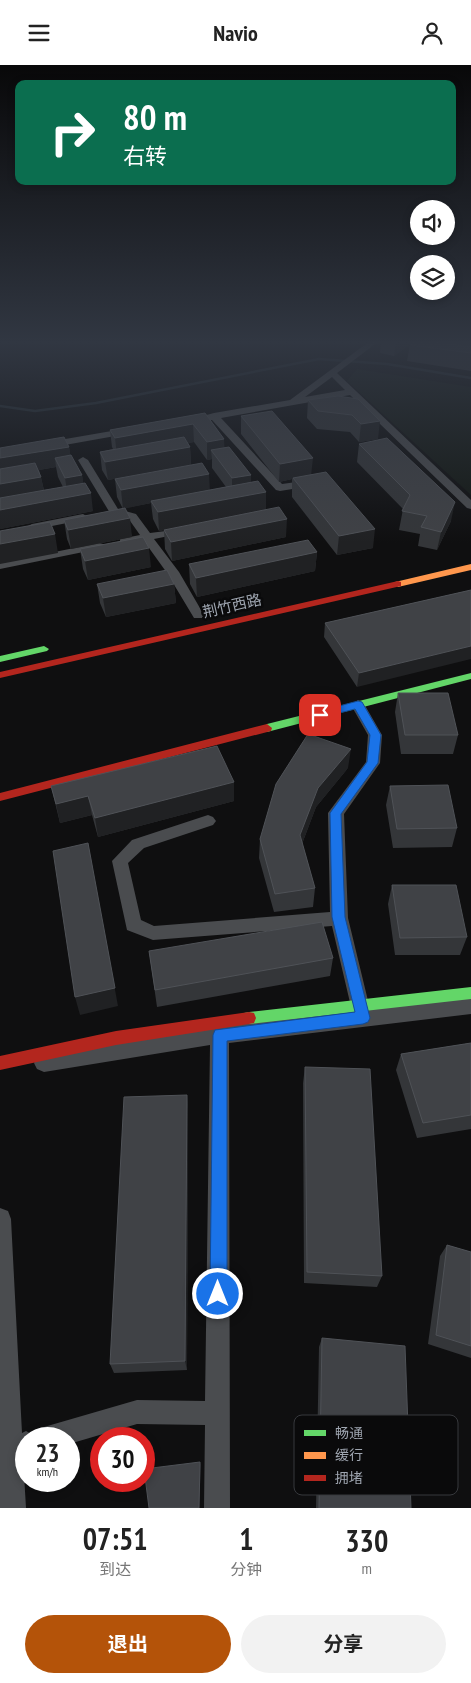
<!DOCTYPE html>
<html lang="zh">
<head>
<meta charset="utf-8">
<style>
  body { margin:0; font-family:"PT Sans Narrow","Noto Sans SC",sans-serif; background:#f2f2f2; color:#222; height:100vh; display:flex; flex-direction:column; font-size:19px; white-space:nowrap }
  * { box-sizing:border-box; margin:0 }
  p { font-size:16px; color:#767676 }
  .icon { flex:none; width:28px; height:28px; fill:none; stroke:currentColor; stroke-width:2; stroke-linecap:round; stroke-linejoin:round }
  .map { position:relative; height:1443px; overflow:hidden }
  .drawer { display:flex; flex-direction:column; background:#fff; flex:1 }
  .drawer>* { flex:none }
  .guide { position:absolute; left:15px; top:15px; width:441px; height:105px; border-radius:10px; box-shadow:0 2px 8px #0003; background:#0b6e4f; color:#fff; overflow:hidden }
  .buttons { position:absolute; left:410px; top:135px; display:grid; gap:10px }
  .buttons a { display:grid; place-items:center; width:45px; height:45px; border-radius:50%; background:#fff; box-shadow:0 2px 8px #0003; font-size:25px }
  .speed { position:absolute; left:15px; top:1362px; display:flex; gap:10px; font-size:25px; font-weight:700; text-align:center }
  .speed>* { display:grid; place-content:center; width:65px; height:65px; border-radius:50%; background:#fff; box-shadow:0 2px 8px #0003; line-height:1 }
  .speed small { font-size:12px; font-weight:400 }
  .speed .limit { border:8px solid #d22; background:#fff; color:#111 }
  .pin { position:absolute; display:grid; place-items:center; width:42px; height:42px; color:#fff; margin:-21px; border-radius:10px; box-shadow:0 2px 8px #0006 }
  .me { position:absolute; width:55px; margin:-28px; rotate:0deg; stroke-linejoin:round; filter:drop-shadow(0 0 4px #0008) }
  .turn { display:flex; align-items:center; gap:18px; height:105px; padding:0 25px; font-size:22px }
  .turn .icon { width:65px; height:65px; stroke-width:2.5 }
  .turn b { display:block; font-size:35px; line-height:42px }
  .eta { display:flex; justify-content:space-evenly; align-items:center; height:85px; text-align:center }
  .eta b { font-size:30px; font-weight:700; line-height:35px }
  .button { display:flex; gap:10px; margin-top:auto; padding:10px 25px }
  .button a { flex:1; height:58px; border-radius:30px; background:#b45309; color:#fff; font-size:20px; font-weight:700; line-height:58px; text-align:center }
  .button a+a { background:#f2f2f2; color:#222 }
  header { display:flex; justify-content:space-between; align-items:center; height:65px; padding:0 25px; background:#fff; font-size:22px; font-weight:700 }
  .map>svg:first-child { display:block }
  .green { fill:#141915 }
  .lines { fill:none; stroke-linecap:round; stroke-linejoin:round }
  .stream { stroke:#242c31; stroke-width:2.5 }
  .street { fill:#4a4c4f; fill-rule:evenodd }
  .fast { fill:#63d668; fill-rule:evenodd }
  .slow { fill:#ff974d; fill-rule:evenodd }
  .jam { fill:#b3261e; fill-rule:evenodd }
  .wall { fill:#343639; fill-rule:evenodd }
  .shaded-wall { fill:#202123 }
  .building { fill:#404246; stroke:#4f5257 }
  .route { fill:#1a73e8; stroke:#114b97 }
  .labels { text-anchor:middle; stroke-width:5; stroke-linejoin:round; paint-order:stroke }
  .street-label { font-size:15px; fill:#a0a7b2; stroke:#0a0a0b }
  .key { fill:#0a0a0b; stroke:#37393d; stroke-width:1 }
  .key-label { font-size:14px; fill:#a0a7b2 }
</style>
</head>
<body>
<header><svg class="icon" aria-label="menu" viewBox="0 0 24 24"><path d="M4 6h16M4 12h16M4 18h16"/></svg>Navio<svg class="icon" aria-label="person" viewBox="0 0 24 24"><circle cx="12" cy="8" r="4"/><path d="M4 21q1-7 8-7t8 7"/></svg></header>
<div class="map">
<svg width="471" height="1443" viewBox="0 0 471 1443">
  <rect width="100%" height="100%" fill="#0f0f10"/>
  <!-- green -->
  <path class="green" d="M357 304 471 322V430L347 316Z"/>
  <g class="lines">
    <!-- stream -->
    <path class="stream" d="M0 341 35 346 96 338 319 294 387 299 471 313"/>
    <!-- street -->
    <path class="street" d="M370 276H379L337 308 471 435V444L467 443 350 330 221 353 282 419 311 415 316 418 311 421 280 426 276 425 212 355 189 359 184 356 214 348 290 335ZM332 312 345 325 305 332Z
      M129 363 134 366 132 368 48 383 43 380 48 377Z
      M83 392 88 395 118 444 136 449 150 468 189 463V467L154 474 179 507 204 550 202 553H194L167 508 144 476 120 478V474L140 470 128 453 110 448 78 395Z
      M83 449 88 452 87 454 32 465 26 462 32 459Z
      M99 478 103 479V483L0 504V498Z
      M358 635 363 637 382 670 380 698 344 749 348 853 370 944 471 933V949L229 978 230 1443H204L205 1360 137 1359 69 1379V1374H26V1391L23 1392 26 1443H0V1143L8 1146 11 1154 22 1368 26 1366 33 1370 35 1365 44 1362 137 1335 205 1336 210 980 44 1007 37 1004 34 998 37 992 220 961 352 946 332 861 153 875 127 865 112 796 132 775 208 750 213 752 216 756 213 760 144 783 128 798 141 855 154 861 330 847 328 748 366 697 368 670 351 640Z"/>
    <!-- fast -->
    <path class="fast" d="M44 581 49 584 47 586 0 597V591Z
      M471 608V614L267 667 262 663 267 659Z
      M471 922V934L249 959 244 958 242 953 244 948 249 947Z"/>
    <!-- slow -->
    <path class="slow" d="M471 499V505L398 522 394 519 395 517Z"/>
    <!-- jam -->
    <path class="jam" d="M398 516 401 517V521L0 613V607Z
      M267 659 272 663 271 666 0 736V728Z
      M249 947 254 948 256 953 254 958 249 959 116 980 0 1005V991L116 966Z"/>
  </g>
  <!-- wall -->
  <path class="wall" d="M381 276H428L435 277V276H471V306L407 296 410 279 394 291 380 288Z
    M338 331 378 374 359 377 350 367 317 364 307 353 308 335Z
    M205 348 224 374V382L251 410V418L266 427V445L286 472 172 496 165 484 164 465 159 466 153 454 151 438 125 443 132 472 71 484 67 474 64 455 123 444 117 432 115 414 210 425 226 422 212 403V394L207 395 194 377 188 378 190 382 191 400 108 415 102 405 100 387 113 384 112 382 110 365Z
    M241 351 311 409 373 483 337 490 292 432V414L279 417 241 369Z
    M359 379 451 456 437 485 418 481 420 469 399 465 403 444 357 397Z
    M69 382 70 390 82 410 83 418 93 446 0 464V383ZM56 402 58 412 63 422 44 425 39 405Z
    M80 484 151 502 88 515 83 504Z
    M317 487 315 506 197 532 190 519 189 499Z
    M97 519H174L176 538 106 552 100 538Z
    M471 525 357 622 324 572 325 558Z
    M398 628 458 670 453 689H401L395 647Z
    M348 703 316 742 302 779 315 823 313 842 274 847 259 793 260 774Z
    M51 721 234 736 98 772 92 750 60 758Z
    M390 721 457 763 452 782 393 783 386 740Z
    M392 820 467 872 460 890H395L388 839Z
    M149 886 333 893 330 911 157 942Z
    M471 978V1064L417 1073 396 1005 401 989Z
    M305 1002 382 1211 377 1222 304 1218 303 1018Z
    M187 1030 188 1045 187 1305 114 1308 110 1299Z
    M447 1180 471 1187V1293L428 1279 440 1191Z
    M322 1273 411 1443H316L319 1282Z"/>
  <!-- shaded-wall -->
  <path class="shaded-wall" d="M396 276H415L394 291Z
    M380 356 378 374 359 377 361 359Z
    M193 359 194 377 117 391 115 373Z
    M224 374 225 392 211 385 212 394 207 395V377Z
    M69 382 72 400 55 393 56 402 0 412V393Z
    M190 382 191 400 108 415 105 397Z
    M313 393 311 411 293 413 292 414 279 417 280 399Z
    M209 409 210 427 151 436V438L123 444 121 425Z
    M82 410 85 429 68 432 65 413Z
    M251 410V428L232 432V413Z
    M41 412 45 431 0 439V419Z
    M266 427V446L159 466 158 447Z
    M91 428 93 446 0 464V445Z
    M455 437 451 456 437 485 441 467Z
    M130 453 132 472 71 484 68 465Z
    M287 454 286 472 172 496 171 477Z
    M375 464 373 483 337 490 339 471Z
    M55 469 58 488 0 499V479Z
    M149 483 151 502 88 515 85 496Z
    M317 487 315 506 197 532 196 513Z
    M174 519 176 538 106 552 103 533Z
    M471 581V594L357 622 359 608Z
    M351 684 348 703 316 742 298 789 300 770 318 723Z
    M234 717V736L98 772 95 753Z
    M88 731 92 750 60 758 56 739Z
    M88 778 118 941 80 950 75 932Z
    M187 1030 188 1045 187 1305 185 1296Z
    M200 1397 201 1400 199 1443Z"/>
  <!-- building -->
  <path class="building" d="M412 276H428L471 282V288L410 280Z
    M338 331 358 334 380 356 361 359 352 350 318 346 308 335Z
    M272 346 313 393 280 399 241 351Z
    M205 348 224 374 207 377 193 359 115 373 110 365Z
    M64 372 69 382 0 393V383Z
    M184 372 190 382 105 397 100 387Z
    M387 373 455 437 441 467 421 462 427 451 402 446 410 430 359 379Z
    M229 382 251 410 232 413 211 385Z
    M71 390 82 410 65 413 55 393Z
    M35 398 41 412 0 419V404Z
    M202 398 209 409 121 425 115 414Z
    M326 407 375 464 339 471 293 413Z
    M258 416 266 427 158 447 151 436Z
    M85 418 91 428 0 445V433Z
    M279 442 287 454 171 477 164 465Z
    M125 443 130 453 68 465 64 455Z
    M50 457 55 469 0 479V466Z
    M143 472 149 483 85 496 80 484Z
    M308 475 317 487 196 513 189 499Z
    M167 505 174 519 103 533 97 519Z
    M471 525V581L359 608 325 558Z
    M398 628H448L458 670H405Z
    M308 669 351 684 318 723 300 770 315 823 275 829 260 774 276 719Z
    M217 681 234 717 95 753 88 731 56 739 51 721Z
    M448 720 457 763 397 764 390 721Z
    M88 778 115 923 75 932 53 786Z
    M392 820H456L467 872 400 873Z
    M322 857 333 893 155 925 149 886Z
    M471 978V1050L423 1058 401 989Z
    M305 1002 370 1004 382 1211 307 1207Z
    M187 1030 185 1296 110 1299 124 1032Z
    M447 1180 471 1187V1281L436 1270Z
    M322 1273 405 1281 411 1443H319Z
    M200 1397 199 1443H149L144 1404Z"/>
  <!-- sky -->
  <linearGradient id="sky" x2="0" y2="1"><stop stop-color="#080809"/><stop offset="0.58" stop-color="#313742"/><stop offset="1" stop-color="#313742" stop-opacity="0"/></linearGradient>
  <rect width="471" height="478" fill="url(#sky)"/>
  <!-- route -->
  <path class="route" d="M358 636 362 637 381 670 378 698 341 749 345 852 370 953 368 957 363 959 227 976V1229L224 1235 218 1237 212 1235 210 1229 213 970 215 965 355 947 332 852 330 748 367 697 370 670 355 644 320 653 315 650 316 647Z"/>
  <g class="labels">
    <!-- street labels -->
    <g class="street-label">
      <text transform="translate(232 541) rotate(-13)" y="5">荆竹西路</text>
    </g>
  </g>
  <!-- legend -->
  <rect x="294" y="1350" width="164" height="80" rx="8" class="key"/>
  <rect x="304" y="1365" width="22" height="6" fill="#63d668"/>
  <rect x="304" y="1387" width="22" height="7" fill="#ff974d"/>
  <rect x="304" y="1410" width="22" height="6" fill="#b3261e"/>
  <g class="key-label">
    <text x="335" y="1373">畅通</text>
    <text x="335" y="1395">缓行</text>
    <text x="335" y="1418">拥堵</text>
  </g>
</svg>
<div class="buttons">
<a><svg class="icon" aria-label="sound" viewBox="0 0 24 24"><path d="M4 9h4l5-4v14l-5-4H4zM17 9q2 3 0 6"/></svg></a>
<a><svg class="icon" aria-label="layers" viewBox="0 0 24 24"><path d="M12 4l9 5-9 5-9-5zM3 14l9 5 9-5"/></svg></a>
</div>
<div class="speed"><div>23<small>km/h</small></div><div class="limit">30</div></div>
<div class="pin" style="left:320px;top:650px;background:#d93025"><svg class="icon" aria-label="arrive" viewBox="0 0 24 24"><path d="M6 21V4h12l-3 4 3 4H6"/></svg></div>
<svg class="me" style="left:218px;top:1229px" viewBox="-20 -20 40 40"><circle r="17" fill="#1a73e8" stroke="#fff" stroke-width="3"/><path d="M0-11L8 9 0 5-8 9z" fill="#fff"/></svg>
<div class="guide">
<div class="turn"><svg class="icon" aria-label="right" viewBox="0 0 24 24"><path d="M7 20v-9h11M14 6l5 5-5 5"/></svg><div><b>80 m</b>右转</div></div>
</div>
</div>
<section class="drawer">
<div class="eta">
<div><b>07:51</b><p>到达</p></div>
<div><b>1</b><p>分钟</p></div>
<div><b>330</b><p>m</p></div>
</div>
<div class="button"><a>退出</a><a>分享</a></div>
</section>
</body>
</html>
